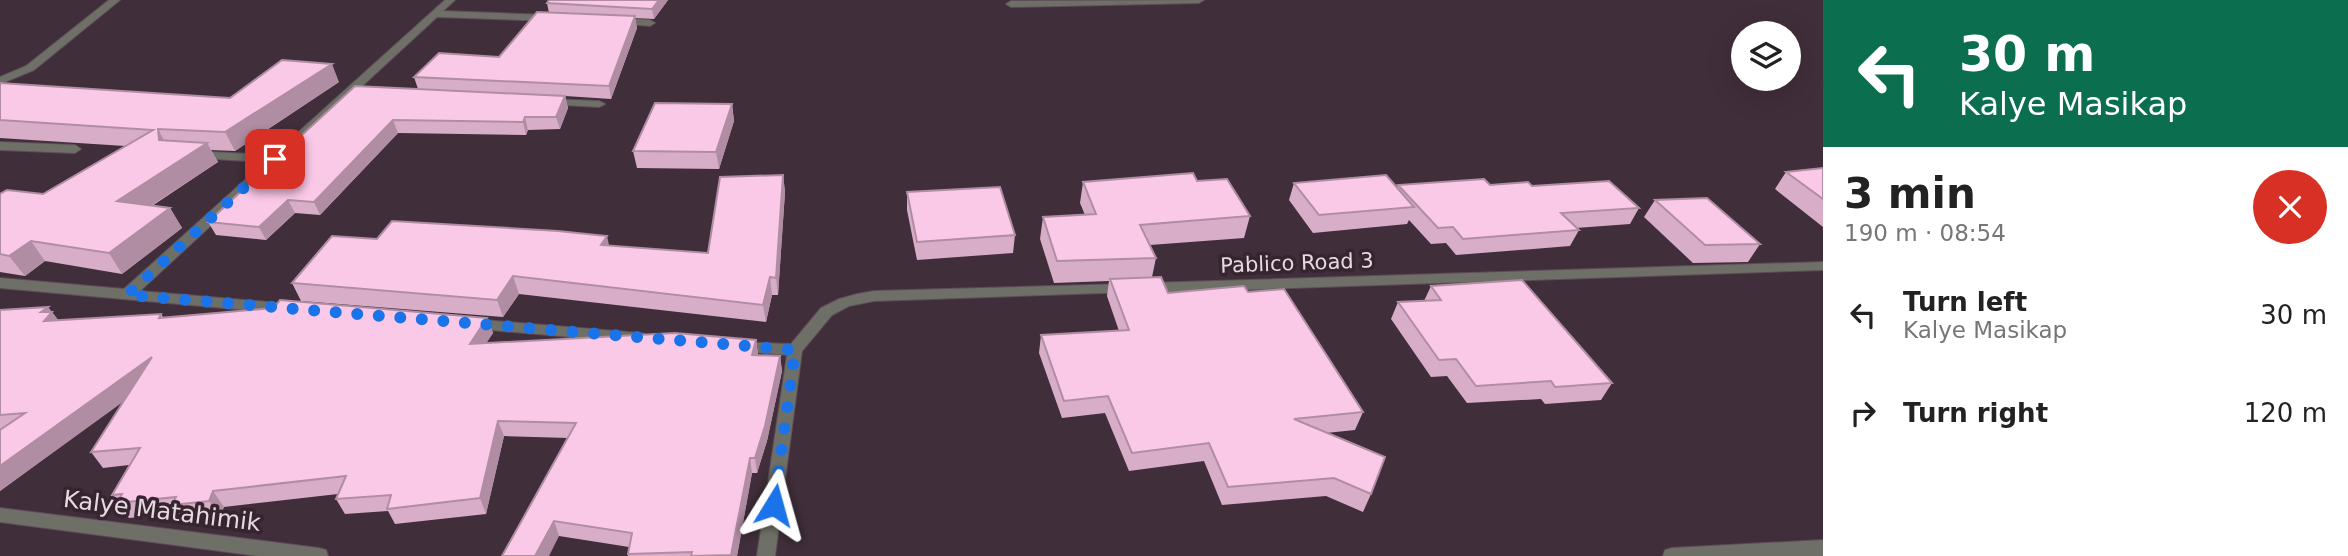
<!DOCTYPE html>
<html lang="en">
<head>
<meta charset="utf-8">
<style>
  body { margin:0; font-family:"DejaVu Sans",sans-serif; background:#f2f2f2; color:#222; height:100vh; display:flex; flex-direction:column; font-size:26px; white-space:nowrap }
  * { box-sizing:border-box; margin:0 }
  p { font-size:23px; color:#767676 }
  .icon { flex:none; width:38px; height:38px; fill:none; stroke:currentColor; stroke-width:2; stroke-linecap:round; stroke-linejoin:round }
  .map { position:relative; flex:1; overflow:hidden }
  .details { display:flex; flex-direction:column; background:#fff; width:525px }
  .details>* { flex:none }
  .hud { background:#0b6e4f; color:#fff; overflow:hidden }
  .buttons { position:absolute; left:1731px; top:21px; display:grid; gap:14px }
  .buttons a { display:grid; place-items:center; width:70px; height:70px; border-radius:50%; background:#fff; box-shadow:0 7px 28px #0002; font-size:35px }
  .pin { position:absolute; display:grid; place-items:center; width:60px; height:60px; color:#fff; margin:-30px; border-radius:14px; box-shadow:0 4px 10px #0006 }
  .me { position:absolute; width:77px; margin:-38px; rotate:8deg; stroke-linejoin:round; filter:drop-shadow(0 0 5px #0008) }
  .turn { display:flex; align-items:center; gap:24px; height:147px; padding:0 21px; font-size:32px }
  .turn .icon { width:91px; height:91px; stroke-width:2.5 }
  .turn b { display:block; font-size:49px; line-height:60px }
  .round { display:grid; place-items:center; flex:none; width:74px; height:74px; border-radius:37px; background:#f2f2f2 }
  .headline { display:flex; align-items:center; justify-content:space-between; height:119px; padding:0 21px }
  h1 { font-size:42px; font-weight:700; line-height:52px }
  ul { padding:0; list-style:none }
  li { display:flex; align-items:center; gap:21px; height:98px; padding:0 21px }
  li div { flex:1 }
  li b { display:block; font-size:26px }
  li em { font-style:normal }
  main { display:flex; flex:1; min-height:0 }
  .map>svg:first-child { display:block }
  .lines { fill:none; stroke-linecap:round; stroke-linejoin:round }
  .service-casing { stroke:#5e4d58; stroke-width:2 }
  .minor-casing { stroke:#5e4d58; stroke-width:2 }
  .service { fill:#6e7067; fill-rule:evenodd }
  .minor { fill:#6e7067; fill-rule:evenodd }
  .wall { fill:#d8adc8 }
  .shaded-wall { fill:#b08da2 }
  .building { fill:#fbc9e8; stroke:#b08da2; stroke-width:2 }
  .route { stroke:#1a73e8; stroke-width:12; stroke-dasharray:0 21.6 }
  .labels { text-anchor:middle; stroke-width:7; stroke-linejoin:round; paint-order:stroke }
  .street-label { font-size:21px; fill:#e6d9e1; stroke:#36242f }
  .near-street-label { font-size:24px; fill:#e6d9e1; stroke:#36242f }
</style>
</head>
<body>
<main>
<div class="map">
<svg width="1823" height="556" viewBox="0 0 1823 556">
  <rect width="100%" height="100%" fill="#402e3a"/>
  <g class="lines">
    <defs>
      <path id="service" d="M1204 0 1199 3 1011 7 1006 4 1011 1Z"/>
      <path id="minor" d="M109 0H120L34 70 0 84V77L26 66Z
        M445 0H455L443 11 549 15 554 18 549 21 437 17 140 291 291 304 296 306 298 309 296 312 291 314 0 288V278L124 289 265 162 197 158 193 157V151L273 155Z
        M619 18 650 20 655 23 650 26 616 23 614 21Z
        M549 99 599 101 605 104 599 107 545 104 543 102Z
        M0 142 75 145 81 149 75 153 0 150Z
        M1823 262V270L1148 293 1141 288 1148 283Z
        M1127 284 1134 289 1132 292 874 301 849 306 832 315 802 351 775 556H757L787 355 740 351 735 350 732 346 735 342 791 344 821 308 839 299 857 294 874 291Z
        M472 319 640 333 645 334 648 338 645 342 640 343 467 328 465 324 467 320Z
        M0 508 319 548 326 550 328 556H258L0 522Z
        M1823 540V556H1663L1665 550 1672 548Z"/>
    </defs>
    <!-- service casing -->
    <use href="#service" class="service-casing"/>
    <!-- minor casing -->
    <use href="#minor" class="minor-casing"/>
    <!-- service -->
    <use href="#service" class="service"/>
    <!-- minor -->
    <use href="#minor" class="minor"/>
  </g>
  <!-- wall -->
  <path class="wall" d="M668 0 654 19 635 18 637 28 611 99 565 96 568 108 560 129 528 130 526 135 398 133 320 215 295 213 266 240 216 235 208 222 418 89 414 77 499 57 549 13 547 3Z
    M339 82 235 151 211 150 218 162 152 206 170 208 182 228 122 274 45 261 25 276 0 272V194H43L125 146 0 138V83L230 98Z
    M732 104 734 121 719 169 637 168 633 151Z
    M1823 168V227L1775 189 1786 172Z
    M783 175 785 192 778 295H772L766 322 519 294 503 317 301 301 292 283 377 239 609 246 708 253Z
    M1197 181 1250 216 1244 238 1150 245 1156 258 1152 277 1168 293 1248 292 1363 412 1355 430 1326 433 1371 494 1363 512 1326 496 1222 505 1204 461 1129 471 1105 413 1062 418 1039 353 1041 335 1119 331 1107 296 1109 281 1054 283 1040 239 1043 217 1085 215 1080 203 1083 182Z
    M1294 183 1397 187 1398 185 1532 186 1639 208 1630 224 1576 228 1579 230 1570 246 1456 255 1446 243 1431 244 1409 220 1407 224 1313 233 1289 200Z
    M907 192 1015 235 1013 253 917 260 907 210Z
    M1655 200 1760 244 1748 262 1693 263 1644 217Z
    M1431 286 1612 383 1601 400 1545 404 1541 399 1467 403 1447 376 1431 377 1391 319 1398 302 1424 301Z
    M48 307 58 320 161 314 163 317 487 318 493 333 486 343 756 340 758 355 780 356 782 371 767 441 757 473H752L737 556H628L629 547 559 536 502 556 568 438 504 436 486 514 395 524 388 511 345 514 336 499 338 494 224 507 220 516 184 520 178 513 129 518 117 503 118 501 112 495 129 465 103 468 91 452 124 400 0 491V310Z"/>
  <!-- shaded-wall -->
  <path class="shaded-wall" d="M659 0H668L654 19 652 9Z
    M635 16 637 28 611 99 609 86Z
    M332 64 339 82 235 151 225 132Z
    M565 96 568 108 560 129 556 117Z
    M732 104 734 121 719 169 716 152Z
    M525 117 528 130 526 135 523 122Z
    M393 120 398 133 320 215 314 202Z
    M158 129 168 148 159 140Z
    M207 143 218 162 129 220 117 201Z
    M783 175 785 192 778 295 776 278Z
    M288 200 295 213 266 240 259 227Z
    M170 208 182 228 122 274 109 253Z
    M607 236 611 254 601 245Z
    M31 241 45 261 25 276 9 256Z
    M513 276 519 294 503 317 497 300Z
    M770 277 772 295 766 322 763 305Z
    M48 307 51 312H52L63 326 44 321 41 312Z
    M487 318 493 333 476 359 470 344Z
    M756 340 758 355H752Z
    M780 356 782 371 767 441 757 473 755 458Z
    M152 357 163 373 0 491V466Z
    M498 421 504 436 486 514 480 498Z
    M750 458 752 473 737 556H731Z
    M213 491 224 507 220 516 209 501Z
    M554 521 559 536 549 556H535Z"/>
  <!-- building -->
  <path class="building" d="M549 0H659L652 9 547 3Z
    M537 12 635 16 609 86 414 77 439 53 499 57Z
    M282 60 332 64 225 132 158 129 159 140 207 143 117 201 170 208 109 253 31 241 9 256 0 254V194L7 190 43 194 153 130 0 120V83L230 98Z
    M355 86 565 96 556 117H525L523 122 393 120 314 202 288 200 259 227 208 222Z
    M655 103 732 104 716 152 633 151Z
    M1823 168V199L1786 172Z
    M1193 173 1197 181 1227 179 1250 216 1140 225 1156 258 1057 261 1043 217 1096 214 1083 182Z
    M783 175 776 278 770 277 763 305 513 276 497 300 292 283 332 236 377 239 392 221 558 231 607 236 601 245 708 253 720 177Z
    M1386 175 1414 207 1319 215 1294 183Z
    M1484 179 1490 185 1528 182 1532 186 1609 181 1639 208 1561 213 1579 230 1463 239 1453 227 1438 228 1398 185Z
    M1000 187 1015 235 917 242 907 192Z
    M1707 198 1760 244 1705 245 1655 200Z
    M1161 277 1168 293 1244 286 1248 292 1284 289 1363 412 1294 419 1385 457 1371 494 1334 478 1228 487 1209 443 1132 453 1108 396 1064 401 1041 335 1129 330 1110 279Z
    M1522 280 1612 383 1555 387 1551 381 1476 386 1456 359 1439 360 1398 302 1441 300 1431 286Z
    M280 300 487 318 470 344 675 333 756 340 752 355 780 356 765 426 755 458H750L731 555 691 556 692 552 628 554 632 533 554 521 535 556H502L576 423 498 421 480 498 387 509 391 495 336 499 346 476 213 491 209 501 172 505 176 497 117 503 122 494 112 495 140 448 91 452 152 357 0 466V430L25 413 0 415V310L48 307 41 312H52L44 321 161 314 159 318 274 308Z"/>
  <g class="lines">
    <!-- route -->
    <path class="route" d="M275 159 127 295 795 350 774 505"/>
  </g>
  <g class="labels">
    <!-- street labels -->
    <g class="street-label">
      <text transform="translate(1297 263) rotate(-2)" y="7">Pablico Road 3</text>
    </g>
    <!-- near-street labels -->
    <g class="near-street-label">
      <text transform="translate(162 511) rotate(7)" y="8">Kalye Matahimik</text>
    </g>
  </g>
</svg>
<div class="buttons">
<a><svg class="icon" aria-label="layers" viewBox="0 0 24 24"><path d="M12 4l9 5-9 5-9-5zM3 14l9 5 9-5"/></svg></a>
</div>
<div class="pin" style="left:275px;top:159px;background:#d93025"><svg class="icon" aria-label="arrive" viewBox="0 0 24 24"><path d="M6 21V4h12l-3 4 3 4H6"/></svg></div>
<svg class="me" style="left:774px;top:505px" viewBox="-20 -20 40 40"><path d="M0-17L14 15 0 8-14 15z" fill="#1a73e8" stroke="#fff" stroke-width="4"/></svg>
</div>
<section class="details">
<div class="hud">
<div class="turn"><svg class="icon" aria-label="left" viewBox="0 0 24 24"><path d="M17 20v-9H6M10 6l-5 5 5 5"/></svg><div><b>30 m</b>Kalye Masikap</div></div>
</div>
<div class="headline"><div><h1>3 min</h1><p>190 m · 08:54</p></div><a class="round" style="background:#d93025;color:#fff"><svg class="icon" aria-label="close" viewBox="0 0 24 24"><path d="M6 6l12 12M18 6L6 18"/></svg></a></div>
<ul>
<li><svg class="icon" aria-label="left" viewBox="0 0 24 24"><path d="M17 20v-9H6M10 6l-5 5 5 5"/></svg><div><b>Turn left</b><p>Kalye Masikap</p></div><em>30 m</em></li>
<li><svg class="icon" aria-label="right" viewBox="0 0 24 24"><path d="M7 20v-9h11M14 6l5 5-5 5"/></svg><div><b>Turn right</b></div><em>120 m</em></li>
</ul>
</section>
</main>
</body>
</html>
